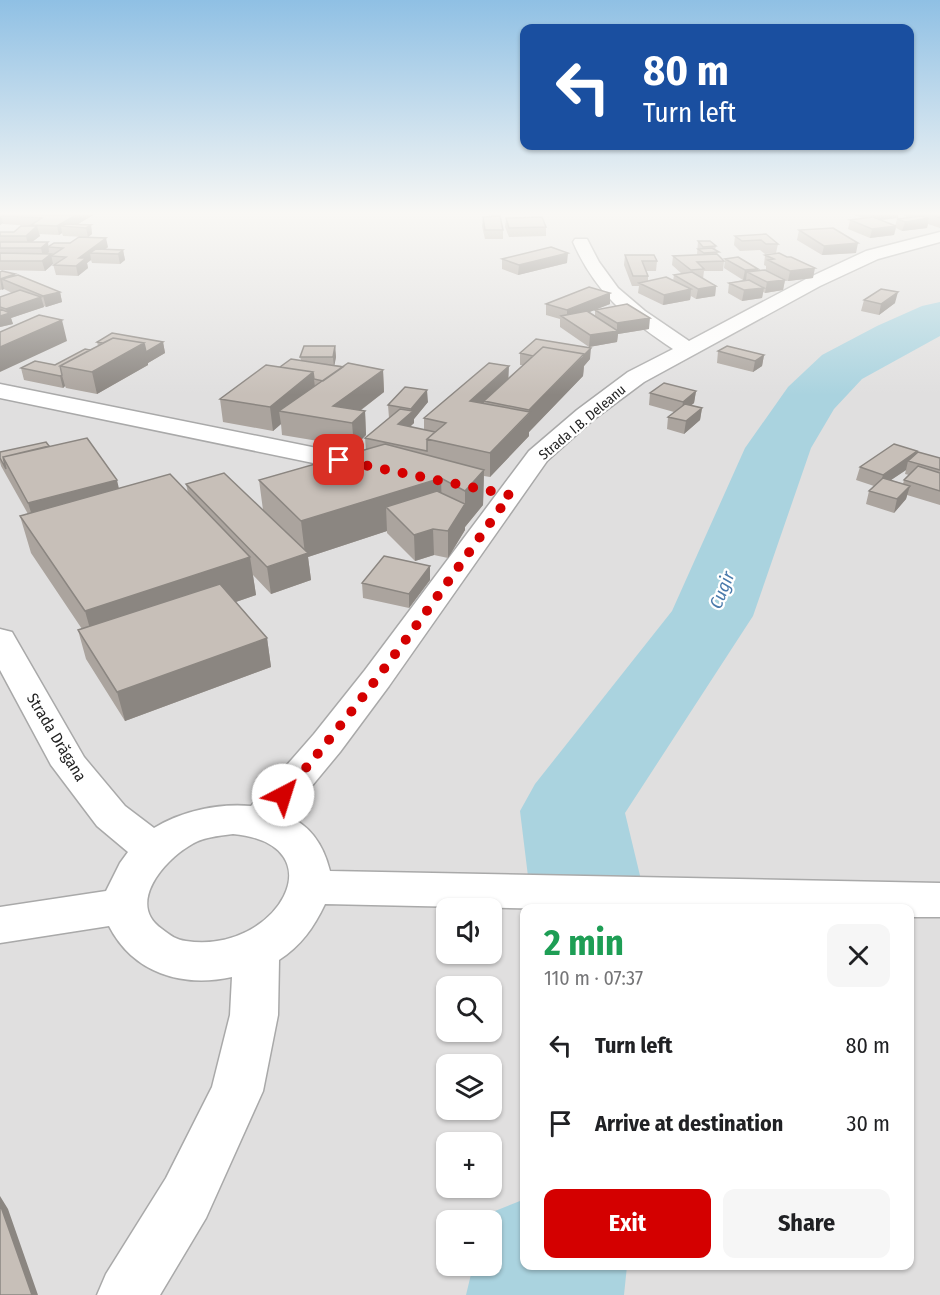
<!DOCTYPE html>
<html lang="en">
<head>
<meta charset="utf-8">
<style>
  body { margin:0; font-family:"Fira Sans Condensed",sans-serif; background:#f6f6f6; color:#202124; height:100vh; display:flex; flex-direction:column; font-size:22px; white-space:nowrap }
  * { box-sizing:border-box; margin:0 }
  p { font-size:20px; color:#757577 }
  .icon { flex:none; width:33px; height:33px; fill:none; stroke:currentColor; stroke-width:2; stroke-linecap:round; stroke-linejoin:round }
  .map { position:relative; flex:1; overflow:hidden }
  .side { position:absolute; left:520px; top:904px; width:394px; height:366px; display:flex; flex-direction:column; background:#fff; border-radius:12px; box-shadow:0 2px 4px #0004 }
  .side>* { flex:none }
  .top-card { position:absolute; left:520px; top:24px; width:394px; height:126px; border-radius:12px; box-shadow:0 2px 4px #0004; background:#1a4fa0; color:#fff; overflow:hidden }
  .buttons { position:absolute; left:436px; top:898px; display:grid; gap:12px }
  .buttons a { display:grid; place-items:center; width:66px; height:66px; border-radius:12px; background:#fff; box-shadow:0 2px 4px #0004; font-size:30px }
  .pin { position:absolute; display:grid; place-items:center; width:51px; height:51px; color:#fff; margin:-26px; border-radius:12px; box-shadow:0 3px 9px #0006 }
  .me { position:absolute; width:66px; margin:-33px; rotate:40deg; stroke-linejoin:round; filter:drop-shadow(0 0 4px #0008) }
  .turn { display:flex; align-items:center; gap:21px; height:126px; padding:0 24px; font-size:27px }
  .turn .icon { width:78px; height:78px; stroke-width:2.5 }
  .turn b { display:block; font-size:42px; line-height:51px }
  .round { display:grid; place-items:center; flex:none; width:63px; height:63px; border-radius:12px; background:#f6f6f6 }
  .head { display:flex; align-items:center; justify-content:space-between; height:102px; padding:0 24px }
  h1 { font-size:36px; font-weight:700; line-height:45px; color:#1e9e55 }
  .primary-button { display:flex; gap:12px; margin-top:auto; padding:12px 24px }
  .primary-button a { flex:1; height:69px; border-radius:12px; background:#d40000; color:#fff; font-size:24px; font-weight:700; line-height:69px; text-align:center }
  .primary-button a+a { background:#f6f6f6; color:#202124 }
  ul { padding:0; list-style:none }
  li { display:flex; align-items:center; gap:18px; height:78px; padding:0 24px }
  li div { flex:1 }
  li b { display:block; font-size:22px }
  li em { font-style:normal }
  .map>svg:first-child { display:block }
  .residential { fill:#e0dfdf; fill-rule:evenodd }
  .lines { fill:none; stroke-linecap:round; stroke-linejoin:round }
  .river { fill:#aad3df; fill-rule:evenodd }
  .minor-casing { stroke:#a9a9a9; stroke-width:3 }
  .minor { fill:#fff; fill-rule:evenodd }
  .wall { fill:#aba49e; fill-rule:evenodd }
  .shaded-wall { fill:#8b8681 }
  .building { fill:#c7bfb8; stroke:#8b8681; stroke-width:1.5 }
  .route { stroke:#d40000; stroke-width:10; stroke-dasharray:0 18 }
  .labels { text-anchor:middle; stroke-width:4.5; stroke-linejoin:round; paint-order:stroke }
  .far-street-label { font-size:14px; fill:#222; stroke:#fff }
  .street-label { font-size:16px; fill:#222; stroke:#fff }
  .water-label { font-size:18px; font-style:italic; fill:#4a7aab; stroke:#fff }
</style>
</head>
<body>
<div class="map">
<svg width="940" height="1295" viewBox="0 0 940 1295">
  <rect width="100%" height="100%" fill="#f2efe9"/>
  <!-- residential -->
  <path class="residential" d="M0 214H940V1295H0ZM447 909H492V954H447ZM525 909H910V1266H525ZM447 987H492V1032H447ZM447 1065H492V1110H447ZM447 1143H492V1188H447ZM447 1221H492V1266H447Z"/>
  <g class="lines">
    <!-- river -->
    <path class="river" d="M940 302V336L862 379 834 409 811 448 753 616 625 813 648 909H532L520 811 535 784 672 611 745 448 788 387 822 355 877 326 922 306Z
      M525 1199V1266H627L624 1295H466L473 1266H492L491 1221 495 1211Z"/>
    <defs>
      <path id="minor" d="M940 232V242L878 259 820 286 644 382 593 420 547 461 389 686 340 752 287 816C312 826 324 847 330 871L940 883V917H910V909H555L325 904C314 927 301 946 279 960L278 1015 263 1091 206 1218 160 1295H97L106 1274 166 1178 212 1087 230 1015 232 977C182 988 133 973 109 926L0 943V907L106 891 120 863 128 852 97 826 51 765 0 670V629L12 632 16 639 84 757 125 806 154 828C181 811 219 803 251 806L314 734 365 670 529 451 577 410 628 372 673 349C627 318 596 294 573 242L575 239H587L599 262 618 288 645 311 689 341 808 278 866 251ZM233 834C340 844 277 955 186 941 176 940 170 935 162 929 126 904 164 861 189 846 202 837 218 836 233 834Z
        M0 384 376 460 385 463 389 468 385 473 376 476 0 398Z"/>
    </defs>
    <!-- minor casing -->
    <use href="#minor" class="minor-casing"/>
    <!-- minor -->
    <use href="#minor" class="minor"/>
  </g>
  <!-- wall -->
  <path class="wall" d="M0 214H95L78 224 91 225 92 234 88 237 63 236 62 233 59 235 39 234 40 236 32 242 49 246 108 247 106 249 123 250 125 260 120 264 92 263 91 260 87 263 88 268 78 276 56 275 53 264 45 271 0 270V232H14L32 226 3 224V223L0 225Z
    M851 214H898V218L880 220 895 226 897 219 908 217 904 216 905 214H940V228L928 224 927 228 902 231 896 228 894 235 870 238 848 229 850 220 863 218Z
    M483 217 503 230V239H485L482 226Z
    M506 218 546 227V236L509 237 505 227Z
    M799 230 856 253 822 255 797 240Z
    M735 236 778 244 776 253 765 254 760 250 740 251 734 245Z
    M698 241 716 246 715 250 718 255 724 261 723 271H704L703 279 716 286 715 296 696 299 691 296 690 300 663 305 638 293 639 286H632L624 265 625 255 657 261 656 271H646L648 276V281H673L674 275 682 274 672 265 673 256 697 255Z
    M765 255 813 278 788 281 766 270V266L764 265Z
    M502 259 567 263 518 275 502 269Z
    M725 259 785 280 783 290 765 293 763 292 762 298 742 301 728 293 729 283 743 280 724 268Z
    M0 272 15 276 60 292 62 302 46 307 44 306V307L11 318 13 324 0 327V297L12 293 4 289 0 290Z
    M610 293V304L589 312 595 316V310L649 329 618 334 617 342 589 347 560 327V319L546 315V304Z
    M864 300 895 303 879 315 861 311Z
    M97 342H163L165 353 148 363V365L97 394 66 388 65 386 63 388 24 380 21 368 55 365 98 346Z
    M335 346 336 357 334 365 383 370 384 392 360 411H365L366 435 354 447 282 435 281 424 273 431 223 422 220 399 280 367 301 360 300 357Z
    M718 351 764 355 762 366 753 372 717 363Z
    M520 353 590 359 584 366 583 376 529 432V436L490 477 484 476 483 505 465 527V530L448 558 434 555 415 561 387 533V531L308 557 311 580 271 594 253 575 256 595 236 602 267 638 271 667 125 721 86 659 78 630 82 629 31 553 20 516 28 514 1 466 0 462V452L49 446 119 489 188 493 186 484 263 510 259 480 366 450 365 438 389 418 388 405 428 402 414 419V423L410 427 424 430V418L508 378 523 365H520Z
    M696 391 694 403 691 405 702 408 700 420 684 434 667 429 668 417 674 412 649 405 650 393Z
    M916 453 940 458V505L907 495 906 499 894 513 866 504 869 491 874 486 856 480 860 467ZM906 470 905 474 909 475 904 480 903 484 891 480Z
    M430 580 409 608 363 598 362 583Z"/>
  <!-- shaded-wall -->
  <path class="shaded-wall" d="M0 214H2V216H1L3 223 0 225Z
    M78 214H95L73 227 61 226 62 233 59 235 57 226Z
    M872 214H898V218L870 221Z
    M929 218 927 228 902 231 905 222Z
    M91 225 92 234 88 237 86 228Z
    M37 226 40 236 28 245 26 236Z
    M896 226 894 235 870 238 872 229Z
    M106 238 108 247 100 253H90L91 260 87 263 88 268 78 276 76 266 79 258Z
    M48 242 49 252 43 257 41 248Z
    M858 243 856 253 822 255 824 246Z
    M123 250 125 260 120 264 118 254Z
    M568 253 567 263 518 275 519 265Z
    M51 254 53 264 45 271 42 261Z
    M815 268 813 278 788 281 790 271Z
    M758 269 757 277 747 272 746 280H743L745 270Z
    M15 274 17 284 2 279 4 289 2 290 0 279Z
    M785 280 783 290 765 293 767 282Z
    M716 286 715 296 696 299 698 289Z
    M764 288 762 298 742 301 744 290Z
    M691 289 690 300 663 305 664 295Z
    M60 292 62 302 46 307 43 296Z
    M898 292 895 303 879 315 881 304Z
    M610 293V304L567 321V310Z
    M41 297 44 307 11 318 13 324 0 327V316L7 314 6 309Z
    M650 318 649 329 618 334 617 342 589 347 590 335 617 331V323Z
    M62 320 67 341 0 372V347Z
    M163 342 165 353 148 363V365L97 394 92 372 144 343Z
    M335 346 336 357 334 368 333 357Z
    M591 348 590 359 584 366 583 376 529 432V436L490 477V453L529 414V410Z
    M764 355 762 366 753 372 755 361Z
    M509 366 508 388 484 401 483 412 470 401Z
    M383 370 384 392 345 422 333 406Z
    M313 372 316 395 279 411 281 424 273 431 270 407Z
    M62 375 65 386 63 388 60 376Z
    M427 390 428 402 414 419V423L398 437V424L411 413V409Z
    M696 391 694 403 681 414 683 402Z
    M702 408 700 420 684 434 686 421Z
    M365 411 366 435 354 447 352 423Z
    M917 451 914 462 908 461 906 470 879 488 883 475Z
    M484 470 483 505 465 527V530L448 558V531L465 504V491Z
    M441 478 442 513 386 507 387 531 308 557 311 580 271 594 267 567 305 554 301 521Z
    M117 480 123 506 36 528 28 503Z
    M910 486 906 499 894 513 897 499Z
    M433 529 434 555 415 561 414 535Z
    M250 557 256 595 96 650 85 611Z
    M430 566V580L409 608V594Z
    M267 638 271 667 125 721 117 692Z
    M0 1196 8 1209 38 1295H32L0 1204Z"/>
  <!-- building -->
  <path class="building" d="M5 214H78L57 226 31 225 42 218 1 216Z
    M927 214H940V218Z
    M500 216 503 230H485L483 217Z
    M921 216 929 218 905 222 897 219Z
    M542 217 546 227 509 228 506 218Z
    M873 217 896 226 872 229 850 220Z
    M65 224 91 225 86 228 61 226Z
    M21 226H37L26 236H0V232H14Z
    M833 228 858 243 824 246 799 230Z
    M766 234 778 244H766L761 240 742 241 735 236Z
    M79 237 106 238 79 258H86L76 266 54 265 66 257 51 256 63 248 48 247 54 243H70Z
    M698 241H710L716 246 703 247Z
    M0 242H48L41 248H0Z
    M551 247 568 253 519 265 502 259Z
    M712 248 719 252 704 253 698 249Z
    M96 249 123 250 118 254 90 253Z
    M0 253 51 254 42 261H0Z
    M779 253 787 257H791L815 268 790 271 768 260 774 259 765 255Z
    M717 254 724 261 697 262 704 269 691 270 673 256Z
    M625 255H654L657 261H642L648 276H633Z
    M738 257 758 269 745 270 725 259Z
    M765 270 785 280 767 282 747 272Z
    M2 271 15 274 0 279V272Z
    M692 272 716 286 698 289 674 275Z
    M18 275 60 292 43 296 2 279Z
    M666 277 691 289 664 295 639 283Z
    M749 280 764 288 744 290 729 283Z
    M589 287 610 293 567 310 546 304Z
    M881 289 898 292 881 304 864 300Z
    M20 290 41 297 6 309 0 307V297Z
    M627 304 650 318 617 323 595 310Z
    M0 309 10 313 0 316Z
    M587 311 618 331 590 335 561 316Z
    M39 315 62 320 0 347V332Z
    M112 333 163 342 146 352 144 343 113 338 103 343 97 342Z
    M113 338 144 343 92 372 60 366Z
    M536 339 591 348 584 355V354L543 347 533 356 520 353Z
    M304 346H335L333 357H300Z
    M727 346 764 355 755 361 718 351Z
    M543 347 584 354 529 410 484 401Z
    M85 349 90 350 60 366 62 375 60 376 21 368 35 361 55 365Z
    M291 359 343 367 323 381 314 379 313 372 280 367Z
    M348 363 383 370 333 406 365 411 352 423 279 411Z
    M489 363 509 366 470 401 530 412 490 453 427 439 446 423 424 418Z
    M266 365 313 372 270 407 220 399Z
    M664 383 696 391 683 402 650 393Z
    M405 387 427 390 411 409 388 405Z
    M685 404 702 408 686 421 668 417Z
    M400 409 413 411 398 424 435 432 427 439V451L365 438Z
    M87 438 117 480 28 503 3 457Z
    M46 442 49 446 3 457 6 469 0 458V452Z
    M385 444 484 470 465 491 441 478 301 521 259 480Z
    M894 444 917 451 883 475 860 467Z
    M918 452 940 458V470L908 461Z
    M918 466 940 473V491L904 480Z
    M224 473 308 553 267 567 186 484Z
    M170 474 250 557 85 611 20 516Z
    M883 478 910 486 897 499 869 491Z
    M437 491 465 504 448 531 433 529 414 535 386 507Z
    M384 556 430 566 409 594 362 583Z
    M220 584 267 638 117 692 78 630Z
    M0 1204 32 1295H0Z"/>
  <!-- sky -->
  <linearGradient id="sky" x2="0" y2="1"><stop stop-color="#8fc0e4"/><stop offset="0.54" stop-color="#f9f8f5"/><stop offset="1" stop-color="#f9f8f5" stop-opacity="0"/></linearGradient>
  <rect width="940" height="395" fill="url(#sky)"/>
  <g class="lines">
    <!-- route -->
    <path class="route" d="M283 795C365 700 437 597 510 495L339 460"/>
  </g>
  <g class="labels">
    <!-- far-street labels -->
    <g class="far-street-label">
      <text transform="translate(582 422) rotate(-40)" y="5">Strada I.B. Deleanu</text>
    </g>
    <!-- street labels -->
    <g class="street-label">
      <text transform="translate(57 737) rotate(59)" y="6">Strada Drăgana</text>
    </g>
    <!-- water labels -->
    <g class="water-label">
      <text transform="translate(722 590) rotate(-68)" y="6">Cugir</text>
    </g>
  </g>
</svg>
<div class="buttons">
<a><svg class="icon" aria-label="sound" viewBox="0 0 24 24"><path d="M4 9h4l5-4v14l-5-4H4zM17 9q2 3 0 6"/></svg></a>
<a><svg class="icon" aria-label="search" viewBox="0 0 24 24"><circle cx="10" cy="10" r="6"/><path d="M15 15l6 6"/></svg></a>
<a><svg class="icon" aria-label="layers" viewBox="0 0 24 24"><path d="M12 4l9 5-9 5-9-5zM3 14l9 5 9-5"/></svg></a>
<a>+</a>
<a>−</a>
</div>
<div class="pin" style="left:339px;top:460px;background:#d93025"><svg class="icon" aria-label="arrive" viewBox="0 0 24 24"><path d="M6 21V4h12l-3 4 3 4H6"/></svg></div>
<svg class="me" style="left:283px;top:795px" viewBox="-20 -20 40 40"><circle r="19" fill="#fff"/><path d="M0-13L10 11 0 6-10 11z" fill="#d40000"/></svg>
<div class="top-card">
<div class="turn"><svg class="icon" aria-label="left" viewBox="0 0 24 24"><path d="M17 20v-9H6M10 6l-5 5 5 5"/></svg><div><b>80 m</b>Turn left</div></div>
</div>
<section class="side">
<div class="head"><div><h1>2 min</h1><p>110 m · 07:37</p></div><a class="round"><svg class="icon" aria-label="close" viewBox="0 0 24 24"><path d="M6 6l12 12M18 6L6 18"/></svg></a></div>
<ul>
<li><svg class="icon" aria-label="left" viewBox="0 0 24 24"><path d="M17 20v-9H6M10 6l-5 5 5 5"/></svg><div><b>Turn left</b></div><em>80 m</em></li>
<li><svg class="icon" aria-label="arrive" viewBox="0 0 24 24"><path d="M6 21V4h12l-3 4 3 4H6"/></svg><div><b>Arrive at destination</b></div><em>30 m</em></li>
</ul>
<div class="primary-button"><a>Exit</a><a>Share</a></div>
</section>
</div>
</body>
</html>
